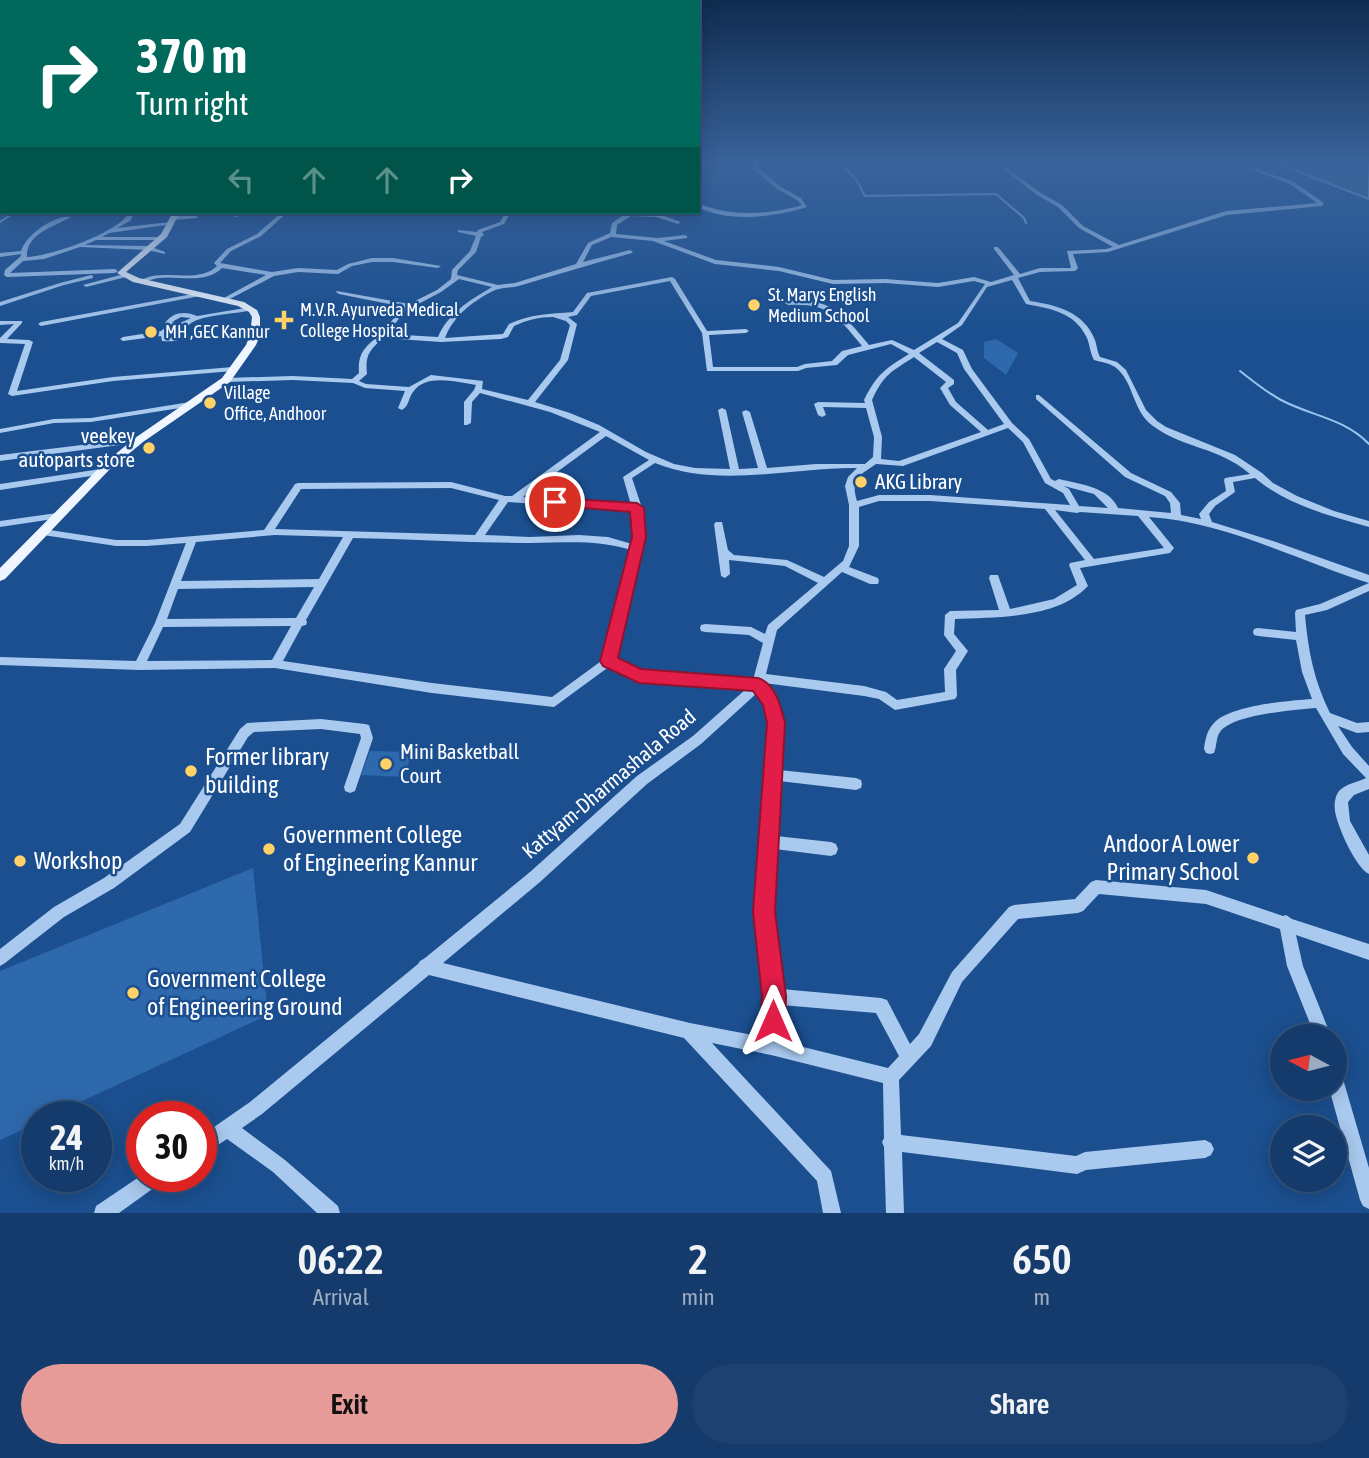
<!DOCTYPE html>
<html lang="en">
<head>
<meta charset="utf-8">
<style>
  body { margin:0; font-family:"Asap Condensed",sans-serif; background:#1d4271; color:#f1f3f6; height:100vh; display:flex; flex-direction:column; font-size:26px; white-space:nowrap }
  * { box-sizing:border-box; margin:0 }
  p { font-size:23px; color:#9dadc1 }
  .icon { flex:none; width:38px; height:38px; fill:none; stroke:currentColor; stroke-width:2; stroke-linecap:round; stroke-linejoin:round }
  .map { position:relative; height:1213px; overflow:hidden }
  .side { display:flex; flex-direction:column; background:#143b6b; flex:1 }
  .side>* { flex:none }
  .hud { position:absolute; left:0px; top:0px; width:700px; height:214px; box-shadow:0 4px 18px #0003,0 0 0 2px #33557e; background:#00695c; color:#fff; overflow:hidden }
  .needle { width:46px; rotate:277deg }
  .controls { position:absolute; left:1270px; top:1024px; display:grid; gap:14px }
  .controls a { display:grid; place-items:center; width:77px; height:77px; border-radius:50%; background:#143b6b; box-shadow:0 4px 18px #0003,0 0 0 2px #33557e; font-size:35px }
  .speed { position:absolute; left:21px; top:1101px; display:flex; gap:14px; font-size:35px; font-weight:700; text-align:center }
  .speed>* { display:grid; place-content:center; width:91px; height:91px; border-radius:50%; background:#143b6b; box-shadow:0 4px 18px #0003,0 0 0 2px #33557e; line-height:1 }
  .speed small { font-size:18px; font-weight:400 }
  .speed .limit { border:10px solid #d22; background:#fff; color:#111 }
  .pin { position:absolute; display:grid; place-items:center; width:60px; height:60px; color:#fff; margin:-30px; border:4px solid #fff; border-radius:50%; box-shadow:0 2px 7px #0007 }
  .me { position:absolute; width:77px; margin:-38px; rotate:0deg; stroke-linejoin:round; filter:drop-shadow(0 0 5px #0008) }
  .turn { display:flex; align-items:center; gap:24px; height:147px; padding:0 21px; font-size:32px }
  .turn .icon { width:91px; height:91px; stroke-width:2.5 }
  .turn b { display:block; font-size:49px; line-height:60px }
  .lanes { display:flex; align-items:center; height:66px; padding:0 21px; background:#0003; justify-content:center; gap:35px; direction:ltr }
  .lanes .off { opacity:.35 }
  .eta { display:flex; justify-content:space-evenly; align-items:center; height:119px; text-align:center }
  .eta b { font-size:42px; font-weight:600; line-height:49px }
  .cta { display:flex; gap:14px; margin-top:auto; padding:14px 21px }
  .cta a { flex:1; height:80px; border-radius:42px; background:#e69b98; color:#111; font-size:28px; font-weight:600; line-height:80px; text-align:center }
  .cta a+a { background:#1d4271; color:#f1f3f6 }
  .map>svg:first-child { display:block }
  .green { fill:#2e69ad }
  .water { fill:#3c6290; stroke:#9cc4f0; stroke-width:2 }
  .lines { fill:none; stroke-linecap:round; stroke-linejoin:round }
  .stream { stroke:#9cc4f0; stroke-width:2 }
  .minor { fill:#a9c9ee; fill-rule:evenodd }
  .major { fill:#f0f6ff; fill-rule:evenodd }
  .route { fill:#e11d48; stroke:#92132f; stroke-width:2 }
  .poi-dot { fill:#ffd166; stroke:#1b4f8f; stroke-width:2.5 }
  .labels { text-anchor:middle; stroke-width:5; stroke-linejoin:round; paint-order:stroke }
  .far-poi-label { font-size:18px; fill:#fff; stroke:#1b4f8f; text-anchor:start }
  .poi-label { font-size:21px; fill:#fff; stroke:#1b4f8f; text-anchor:start }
  .street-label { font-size:21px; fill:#fff; stroke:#1b4f8f }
  .near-poi-label { font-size:24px; fill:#fff; stroke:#1b4f8f; text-anchor:start }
</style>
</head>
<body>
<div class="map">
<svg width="1369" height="1213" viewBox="0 0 1369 1213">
  <rect width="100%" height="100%" fill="#1b4f8f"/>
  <!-- green -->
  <path class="green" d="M996 339 1018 353 1006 375 984 358V342Z
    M370 751 413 752 403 777 361 775Z
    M253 868 268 1015 50 1116H37V1123L0 1140V971Z"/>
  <!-- water -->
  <path class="water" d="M1276 163H1369V199Z"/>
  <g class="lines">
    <!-- stream -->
    <path class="stream" d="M841 163 857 181 865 196 996 194 1024 218 1026 223
      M0 222 15 212
      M1240 371C1253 381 1266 392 1281 400 1311 416 1344 418 1369 444"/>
    <!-- minor -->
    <path class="minor" d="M754 163H758V168L781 187 801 198 807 207C776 217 727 223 698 207V203C730 217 769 215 802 205L797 200 777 189 754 169Z
      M996 163H1000L1041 193 1062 205 1083 226 1119 245 1226 211 1317 203 1290 184 1235 163H1240L1294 182 1324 203 1322 206 1227 215 1108 252 1073 254 1078 268 1075 271 1040 272 1018 278 1030 301C1057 305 1084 312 1095 340 1097 346 1097 351 1100 357L1117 362 1126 370 1146 410 1157 421 1166 427 1235 455 1262 473 1273 483 1297 496 1334 511 1369 521V527C1330 516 1287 505 1255 478L1233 482 1235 492 1215 506 1209 514 1212 522 1273 541 1369 575V583C1296 560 1226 522 1149 517L1174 548 1170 553 1080 568 1088 586C1057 619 997 617 955 619L954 634 968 651 956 670 957 696 955 699 895 710 879 699 864 696 764 683 777 702 782 723 779 770 856 778 861 780 862 784 861 788 856 790 779 781 776 836 831 842 836 844 838 849 836 854 831 856 775 849 771 912 781 989 881 998 887 1000 910 1044 919 1034 952 972 1009 907 1014 905 1075 899 1091 882 1096 880 1206 890 1283 916 1286 915 1292 919 1369 944V960L1296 935 1303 966 1331 1036H1315L1287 966 1280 929 1206 904 1099 894 1083 911 1078 913 1018 919 962 982 931 1046 899 1080 901 1135 1076 1156 1085 1152 1205 1140 1211 1143 1214 1149 1211 1155 1205 1158 1086 1170 1077 1174 902 1152 904 1213H886L884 1147 882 1142 884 1138 883 1083 771 1055 712 1043 831 1171 841 1213H823L817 1181 684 1038 429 975 262 1114 242 1128 285 1160 338 1206 340 1213H317L273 1172 227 1139 201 1156V1136L250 1102 418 964 420 961 425 958 530 872 637 776 693 736 746 689 639 681 610 666 554 707 432 693 275 668 139 670 0 665V657L136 661 155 623 186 543 147 546H116L43 535 40 534 38 532 40 530 43 529 116 540H147L264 530 295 484 298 483 451 482 505 496H512L600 432 550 412 480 393 472 402 471 423 467 425H464V402L474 390 476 385C456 382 426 373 413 392 408 399 409 406 402 410L398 408 405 391 365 388 353 383 293 380 226 382 222 380 226 378 293 376 352 379 359 373C357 347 371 345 387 327 392 321 396 315 401 309L404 307 339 294 336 292 337 291 409 304 437 290 451 279 452 270 470 251 476 236 458 232V230L477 232 478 230 500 222 506 212H511L504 224 482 232 484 235 481 237 476 252 458 270 457 275 498 285 515 283 576 264 588 243 610 233 612 223 628 212 656 213 681 222 678 224 656 217 631 216 617 225 616 234 658 238 685 235 687 236V238L664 241 716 260 779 267 833 280 885 279 938 283 974 277 991 282 1014 275 994 249V247H998L1020 274 1040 268H1071L1067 251 1106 249 1113 247 1079 228 1058 207 1037 195ZM611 237 653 241 715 264 779 271 833 284 885 283 938 287 974 281 985 284 958 323 914 350 892 340 869 345C843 314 829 296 786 302L785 303 788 305C830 303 837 316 862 346L842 351 832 361 805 364 797 367H713L709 335 746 333 749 331 746 329 707 331 675 279 672 277 587 293 573 312C550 314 530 314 509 324L503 334 445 338C453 316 474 300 495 290 504 287 513 288 522 285 559 274 595 263 632 253L633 252 630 250 583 262 592 245ZM459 279 492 287C470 300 448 313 438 337L387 334 405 311 441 292ZM1012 280 1026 304C1051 309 1075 312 1087 338 1090 345 1090 353 1094 360 1101 362 1109 363 1115 367 1134 381 1132 411 1153 426 1182 448 1219 447 1250 474L1225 478 1224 480 1226 491 1209 502 1199 514 1201 519 1181 515 1180 503 1171 492 1131 473 1039 395H1036V399L1125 477 1165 496 1170 503 1171 513 1118 508C1109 487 1079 484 1059 479L1055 481 1051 479 1029 439 1012 423 972 369 963 350 942 339 962 325 987 287ZM670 281 702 333 707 371H798L806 368 837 365 848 355 891 344 909 354C885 369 877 374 864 400L865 403 818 402 814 404 818 415 822 417 826 415 823 407 866 408 874 437 873 457 865 464H816L767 468 750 412 746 410 742 412 758 468 739 469 726 410 722 408 718 410 730 469 695 468 674 464 646 452 599 425 570 413 535 402 568 360 577 324 568 317 577 315 591 296ZM553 317 566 321 570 325 560 360 528 400 482 389 483 381 431 375 409 387 366 384 359 381 367 374C365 355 369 351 383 338L441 342 501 339 508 337 514 326C527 320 539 317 553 317ZM937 342 957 353 964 369 1004 424 988 430 956 402 948 388 954 384V380L919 353ZM914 357 946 382 940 388 950 405 981 432 899 461 881 459 882 437 872 400C884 374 891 372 914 357ZM1008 428 1023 442 1045 483 1063 493 1070 505 930 495H879L857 501C850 478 859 476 876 464L903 466ZM606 436 649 460 623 477 631 505 523 497ZM655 463C718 489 792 467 857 468L848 477 845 486 849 505V546L843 561 824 577 787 560 734 555 728 550 722 522H716L714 524 721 576 725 578 730 574 729 560 785 566 818 583 768 625 765 634 751 627 705 624 701 625 700 628 701 631 705 632 749 635 763 643 753 680 641 672 615 659 643 539 642 508 632 478ZM1064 486 1094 494 1108 508 1079 506 1069 489ZM451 488 499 500 475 535 275 529 301 489ZM879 501H930L1045 509 1085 560 1070 563 1069 565 1077 585 1054 599 1010 609 999 578 998 575H990L989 578 999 610 950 611 945 615 944 635 956 651 944 669 945 692 897 700 886 692 864 686 766 674 777 630 842 572 870 584H878L879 581 878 578 849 567 859 546V507ZM508 502 633 511 634 530 632 544 608 537 579 535 530 537 485 535ZM1055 510 1077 513 1080 512 1138 516 1164 548 1094 559ZM275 535 343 537 319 579 181 581 196 542ZM353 538C412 539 471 543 530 543 568 543 593 539 631 550L604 659 552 697 432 683 283 661 302 626 306 625 307 622 306 620ZM314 587 296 618 167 619 178 589ZM291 626 272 660 147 661 163 627ZM757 693 765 704 770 723 757 912 766 996 763 1037 690 1023 443 963 540 882 647 784 701 744ZM781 1005 876 1013 899 1056 888 1068 779 1041Z
      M698 169 700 170V175L698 176Z
      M0 182H2V185H0Z
      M130 212H135L130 221 117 228 170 222 173 224 109 233 102 237H163L164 238 161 240H96L85 245 149 246 165 252V254L148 250 80 247 44 259 23 261 10 273 115 269 118 271 115 273 7 277 4 275 5 270 21 256V254L0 257V253L21 251C26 235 55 214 71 217 54 227 26 233 27 257 51 256 118 233 130 212Z
      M215 212H227L240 215 237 217Z
      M282 212H288L261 236 231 251 220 263 272 272 298 268 337 270 348 264 372 258H393L441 266 438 268 393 262H372L352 266 338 274 298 272 274 276 224 302 221 300 222 299 266 275 222 268C204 285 180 275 158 278 152 279 147 281 142 283L139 281C164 267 197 285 217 266L214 263 227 249 257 234Z
      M196 215 198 218 173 220 170 218 173 216Z
      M124 274 127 276 126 277 86 287 83 285Z
      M91 275 93 276V278L64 285 0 306V302L60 283Z
      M198 293 201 295 200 296 41 326 38 324 41 322Z
      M251 307 254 309 253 310C235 314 214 314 197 320 176 328 193 344 162 341L161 336 123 341 120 339 123 337 161 331 168 325 165 323C173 312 185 311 197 316ZM181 317 191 318 178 324 172 322ZM174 327 179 328 174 337 167 338V333Z
      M0 321H22V323L7 339 29 340 33 342 17 391 113 377 233 367 237 369 233 371 113 381 12 396 8 394 25 344 0 343V338L14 324 0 325Z
      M190 402H193V406L91 422 54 423 0 433V429L54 419 91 418Z
      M139 438 143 440 142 442 0 461V455Z
      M101 469 105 472 104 474 0 490V484Z
      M57 513 62 516 60 518 0 527V521Z
      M1369 583V591L1327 610 1305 615C1308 650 1314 681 1330 713L1357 723 1369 722V732L1357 733 1338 726 1352 747 1369 766V789L1354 795 1348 802 1350 821 1369 855V874C1356 868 1337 826 1335 811 1334 804 1335 795 1340 790 1346 784 1358 782 1366 778L1343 754 1316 708C1295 710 1233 714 1220 732 1216 737 1217 746 1214 753L1210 754 1206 753 1204 749C1205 740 1207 730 1214 723 1231 705 1287 701 1312 699L1302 672 1296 640 1258 636 1254 635 1253 632 1254 629 1258 628 1296 632 1295 613 1296 610 1320 604Z
      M321 719 365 724 369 725 373 738 355 791 350 793 345 791 344 787 361 738 360 734 321 729 254 732 248 737 190 832 114 888 64 917 5 963 0 966V949L54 907 104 878 180 824 240 729 247 723Z
      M1335 1071 1341 1073 1343 1079 1369 1168V1209L1363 1206 1360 1200 1329 1088H1335Z
      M142 1175 165 1176 162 1182 119 1213H94L96 1206Z"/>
    <!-- major -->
    <path class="major" d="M0 166H2V170H0Z
      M173 212H180L167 237 126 272 139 278 244 302 257 310 260 317V335L256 345 230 382 143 442 109 470 5 579 0 581V568L101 466 135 438 222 378 246 345 250 335 252 317 249 312 238 306 133 282 117 273 161 234Z"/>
  </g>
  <!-- sky -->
  <linearGradient id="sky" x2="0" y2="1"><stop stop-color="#0f2b4f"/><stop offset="0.49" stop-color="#39639b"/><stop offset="1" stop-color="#39639b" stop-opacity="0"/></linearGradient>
  <rect width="1369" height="332" fill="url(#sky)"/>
  <!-- route -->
  <path class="route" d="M555 498 637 503 644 508 646 537 618 658 641 669 758 678C776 684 781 707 785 723L775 912 786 996 785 1021 781 1030 773 1034 764 1030 761 1021 762 996 753 912 767 723 763 705 753 691 639 683 603 666 600 661 632 537 630 512 550 505V499Z"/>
  <!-- markers -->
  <g class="poi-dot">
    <circle cx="754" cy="305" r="7"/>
    <path d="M280.5 309.5h7v7h7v7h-7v7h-7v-7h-7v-7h7z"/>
    <circle cx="151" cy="332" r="7"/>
    <circle cx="210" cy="403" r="7"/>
    <circle cx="149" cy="448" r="7"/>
    <circle cx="861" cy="482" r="7"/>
    <circle cx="386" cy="764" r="7"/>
    <circle cx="191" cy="771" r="7"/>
    <circle cx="269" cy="849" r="7"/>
    <circle cx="1253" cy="858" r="7"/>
    <circle cx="20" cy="861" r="7"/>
    <circle cx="133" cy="993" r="7"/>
  </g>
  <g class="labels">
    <!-- far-poi labels -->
    <g class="far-poi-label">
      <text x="768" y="301">St. Marys English<tspan x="768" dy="21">Medium School</tspan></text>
      <text x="300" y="316">M.V.R. Ayurveda Medical<tspan x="300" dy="21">College Hospital</tspan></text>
      <text x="165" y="338">MH ,GEC Kannur</text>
      <text x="224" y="399">Village<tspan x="224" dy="21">Office, Andhoor</tspan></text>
    </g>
    <!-- poi labels -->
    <g class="poi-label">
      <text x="135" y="443" text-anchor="end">veekey<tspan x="135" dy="24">autoparts store</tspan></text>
      <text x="875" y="489">AKG Library</text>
      <text x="400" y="759">Mini Basketball<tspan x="400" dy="24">Court</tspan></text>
    </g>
    <!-- street labels -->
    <g class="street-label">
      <text transform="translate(609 784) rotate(-40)" y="7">Kattyam-Dharmashala Road</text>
    </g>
    <!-- near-poi labels -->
    <g class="near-poi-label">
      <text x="205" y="765">Former library<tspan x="205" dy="28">building</tspan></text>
      <text x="283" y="843">Government College<tspan x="283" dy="28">of Engineering Kannur</tspan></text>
      <text x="1239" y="852" text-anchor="end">Andoor A Lower<tspan x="1239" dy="28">Primary School</tspan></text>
      <text x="34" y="869">Workshop</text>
      <text x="147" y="987">Government College<tspan x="147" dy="28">of Engineering Ground</tspan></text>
    </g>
  </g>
</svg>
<div class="controls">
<a><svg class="needle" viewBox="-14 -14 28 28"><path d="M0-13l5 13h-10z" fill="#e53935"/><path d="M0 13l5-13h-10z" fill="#9dadc1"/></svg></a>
<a><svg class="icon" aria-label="layers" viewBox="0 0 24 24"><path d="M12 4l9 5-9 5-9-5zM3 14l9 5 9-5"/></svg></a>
</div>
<div class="speed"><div>24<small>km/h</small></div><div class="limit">30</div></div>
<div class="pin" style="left:555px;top:502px;background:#d93025"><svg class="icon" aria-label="arrive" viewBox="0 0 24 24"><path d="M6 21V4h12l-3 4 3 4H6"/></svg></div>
<svg class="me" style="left:773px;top:1021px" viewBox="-20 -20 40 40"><path d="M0-17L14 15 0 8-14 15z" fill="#e11d48" stroke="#fff" stroke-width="4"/></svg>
<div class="hud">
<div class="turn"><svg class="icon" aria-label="right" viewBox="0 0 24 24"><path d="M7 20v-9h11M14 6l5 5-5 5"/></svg><div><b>370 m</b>Turn right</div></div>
<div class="lanes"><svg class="icon off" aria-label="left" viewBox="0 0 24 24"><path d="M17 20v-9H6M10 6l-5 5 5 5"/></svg><svg class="icon off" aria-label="ahead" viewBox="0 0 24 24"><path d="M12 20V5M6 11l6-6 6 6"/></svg><svg class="icon off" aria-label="ahead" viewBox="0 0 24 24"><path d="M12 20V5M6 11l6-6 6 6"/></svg><svg class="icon" aria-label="right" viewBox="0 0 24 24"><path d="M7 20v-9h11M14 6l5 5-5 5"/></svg></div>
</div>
</div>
<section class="side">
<div class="eta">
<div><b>06:22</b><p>Arrival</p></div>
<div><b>2</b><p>min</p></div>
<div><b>650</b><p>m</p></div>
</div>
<div class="cta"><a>Exit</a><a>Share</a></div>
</section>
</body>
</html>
